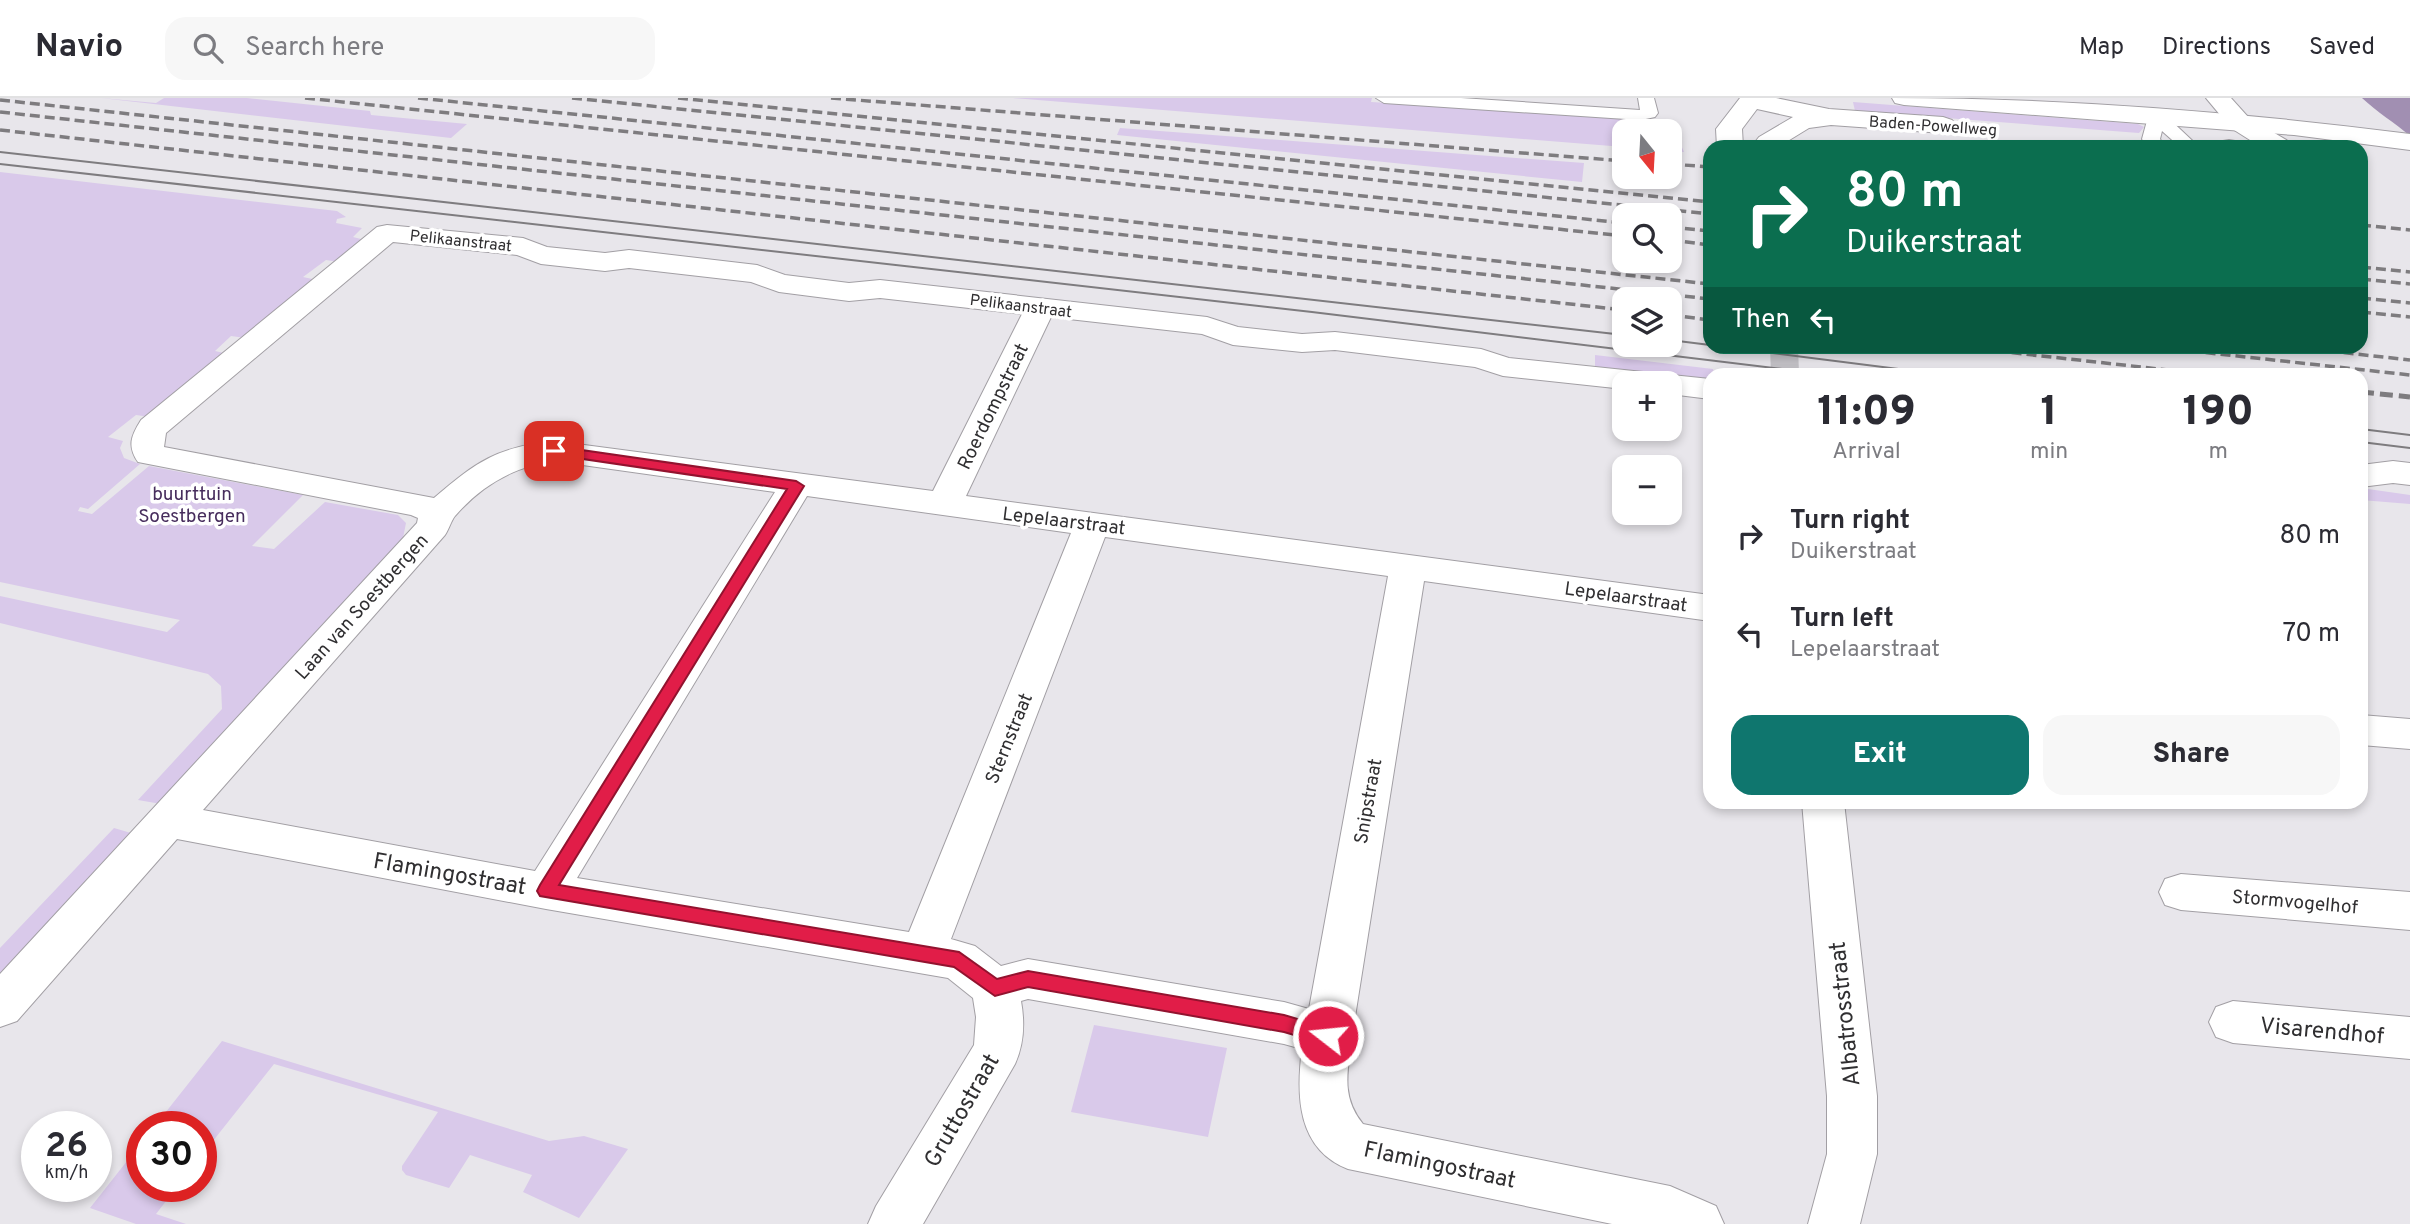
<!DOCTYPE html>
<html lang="en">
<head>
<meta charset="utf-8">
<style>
  body { margin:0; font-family:Overpass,sans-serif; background:#f7f7f7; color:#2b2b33; height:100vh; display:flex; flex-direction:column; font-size:26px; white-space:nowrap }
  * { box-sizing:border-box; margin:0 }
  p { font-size:23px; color:#7c7c81 }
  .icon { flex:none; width:38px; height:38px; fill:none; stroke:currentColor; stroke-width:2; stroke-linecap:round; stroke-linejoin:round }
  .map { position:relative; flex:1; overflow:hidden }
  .panel { position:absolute; left:1703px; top:270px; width:665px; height:441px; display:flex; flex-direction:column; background:#fff; border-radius:21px; box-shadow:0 4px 10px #0003 }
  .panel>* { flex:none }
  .banner { position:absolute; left:1703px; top:42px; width:665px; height:214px; border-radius:21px; box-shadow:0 4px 10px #0003; background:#0b6e4f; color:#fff; overflow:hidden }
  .needle { width:46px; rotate:162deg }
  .fabs { position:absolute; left:1612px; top:21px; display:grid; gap:14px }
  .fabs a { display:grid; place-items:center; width:70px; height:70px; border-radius:14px; background:#fff; box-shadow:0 4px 10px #0003; font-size:35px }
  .speed { position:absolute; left:21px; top:1013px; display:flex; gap:14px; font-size:35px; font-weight:700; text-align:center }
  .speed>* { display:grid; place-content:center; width:91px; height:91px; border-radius:50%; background:#fff; box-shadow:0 4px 10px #0003; line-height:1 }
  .speed small { font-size:18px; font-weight:400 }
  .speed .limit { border:10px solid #d22; background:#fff; color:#111 }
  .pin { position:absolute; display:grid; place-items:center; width:60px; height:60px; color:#fff; margin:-30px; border-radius:14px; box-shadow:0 4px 10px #0006 }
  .me { position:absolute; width:77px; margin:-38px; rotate:286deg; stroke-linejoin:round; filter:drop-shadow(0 0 5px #0008) }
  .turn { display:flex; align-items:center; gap:24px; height:147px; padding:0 28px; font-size:32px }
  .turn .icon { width:91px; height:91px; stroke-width:2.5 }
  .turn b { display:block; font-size:49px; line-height:60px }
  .then { display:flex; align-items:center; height:66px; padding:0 28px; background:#0003; gap:14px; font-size:26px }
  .eta { display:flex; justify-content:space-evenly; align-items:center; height:119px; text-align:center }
  .eta b { font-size:42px; font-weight:800; line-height:49px }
  .cta { display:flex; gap:14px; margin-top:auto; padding:14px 28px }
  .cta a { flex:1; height:80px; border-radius:21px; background:#0f766e; color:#fff; font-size:28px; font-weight:800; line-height:80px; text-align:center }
  .cta a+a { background:#f7f7f7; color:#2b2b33 }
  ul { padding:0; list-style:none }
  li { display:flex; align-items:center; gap:21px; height:98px; padding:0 28px }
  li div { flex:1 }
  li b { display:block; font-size:26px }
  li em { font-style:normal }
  header { display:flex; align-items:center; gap:42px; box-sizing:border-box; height:98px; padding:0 35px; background:#fff; border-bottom:2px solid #e1e1e2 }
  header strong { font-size:33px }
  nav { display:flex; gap:38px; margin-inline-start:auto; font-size:24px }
  .search { width:490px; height:63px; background:#f7f7f7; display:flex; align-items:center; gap:18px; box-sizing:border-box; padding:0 24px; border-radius:21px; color:#7c7c81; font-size:26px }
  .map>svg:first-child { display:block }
  .green { fill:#d9c9ea }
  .water { fill:#a18fb2 }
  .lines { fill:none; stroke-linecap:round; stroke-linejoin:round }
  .secondary-tunnel { stroke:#c3c1c6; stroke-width:28; stroke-dasharray:28 14; stroke-linecap:butt }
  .lane-casing { stroke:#a29fa4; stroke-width:2 }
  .street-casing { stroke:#a29fa4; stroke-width:2 }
  .secondary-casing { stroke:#a29fa4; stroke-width:2 }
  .lane { fill:#fff; fill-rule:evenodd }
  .street { fill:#fff; fill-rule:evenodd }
  .secondary { fill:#fff; fill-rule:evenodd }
  .tram { stroke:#7e7c7f; stroke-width:2 }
  .rail-far1 { stroke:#7e7c7f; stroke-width:3.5; stroke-dasharray:10 5; stroke-linecap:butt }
  .rail { stroke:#7e7c7f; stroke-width:5; stroke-dasharray:13 6; stroke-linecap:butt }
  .route { fill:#e11d48; stroke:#92132f; stroke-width:2 }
  .labels { text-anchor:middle; stroke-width:7; stroke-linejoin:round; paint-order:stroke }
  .far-street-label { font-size:16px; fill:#302f31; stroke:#fff }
  .street-label { font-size:19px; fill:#302f31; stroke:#fff }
  .park-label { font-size:19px; fill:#472d5d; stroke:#fff }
  .near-street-label { font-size:23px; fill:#302f31; stroke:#fff }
</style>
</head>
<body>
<header>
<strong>Navio</strong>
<div class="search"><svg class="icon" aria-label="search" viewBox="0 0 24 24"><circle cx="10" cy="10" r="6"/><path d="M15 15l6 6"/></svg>Search here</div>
<nav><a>Map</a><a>Directions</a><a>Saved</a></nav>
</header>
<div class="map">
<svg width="2410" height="1126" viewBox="0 0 2410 1126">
  <rect width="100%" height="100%" fill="#e8e6eb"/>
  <!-- green -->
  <path class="green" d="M101 0 156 5 164 0H247L370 13 371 17 467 26 451 40Z
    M1013 0H1372L1371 4 1624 19 1671 24 1684 54 1670 53V33H1624V49Z
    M1853 4 2138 26 2144 29 2139 35 1855 13Z
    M1120 30 1584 65 1582 84 1117 37Z
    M0 74 337 113 346 119 337 121 336 125 362 130 353 139 365 142 339 164 326 162 303 179 317 182 246 240 231 238 215 253 228 256 150 319 136 317 108 339 123 343 120 350 124 360 140 366 88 411 80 409 78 413 92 416 149 368 303 397 252 448 274 451 325 404 398 417 406 425 403 440 161 706 138 702 222 611 221 588 208 576 0 525V498L167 534 180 522 0 484Z
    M1595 257 1713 271 1714 276H1710V284L1595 271Z
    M2361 390 2410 397V406L2361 402Z
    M114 730 131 735 0 883V850Z
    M1094 927 1227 950 1208 1039 1071 1014Z
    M222 943 549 1043 584 1038 628 1051 579 1120 523 1094 532 1077 470 1057 449 1090 406 1077 402 1072V1068L438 1014 274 966 201 1058V1029H154Z
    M142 1044V1088L177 1089 156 1116 186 1126H136L90 1110Z"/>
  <!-- water -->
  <path class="water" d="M2362 0H2410V38C2394 24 2378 15 2362 0Z"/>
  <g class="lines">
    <!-- secondary-tunnel -->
    <path class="secondary-tunnel" d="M1784 248 1785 276"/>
    <defs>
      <path id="lane" d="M1376 0H1461L1640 12 1638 0H1654L1658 15 1655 19 1641 22 1384 5Z
        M2157 14 2163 15 2199 49H2180L2162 33 2160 41 2165 49H2147L2142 41 2148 19Z
        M2229 42 2235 43 2238 49H2220L2223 43Z"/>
      <path id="street" d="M2206 0H2231L2249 20 2288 43 2292 49H2261L2231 30Z
        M387 127 523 140 547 149 605 155 629 152 757 167 785 177 849 185 880 182 1207 219 1238 229 1302 236 1335 234 1481 251 1509 260 1710 281V301L1670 296V285H1624V291L1503 278 1475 269 1335 252 1302 254 1233 247 1202 236 1051 219 966 398 1710 497V523L1424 483 1352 938C1348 972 1340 998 1363 1026L1670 1088 1716 1108 1724 1126H1612L1348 1071C1297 1051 1296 998 1302 951L1284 946 1028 901 1021 903C1025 925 1024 946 1015 966L923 1126H868L876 1108 974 947 976 919 973 900 948 880 546 811 177 741 17 923 0 929V876L417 425 418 420 411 417 138 364C127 348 131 338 141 322L377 129ZM393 144 517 157 541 166 605 173 629 170 751 184 779 194 849 203 880 200 1022 216 933 393 554 343C497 349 476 364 434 400L164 349 166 335ZM554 363 775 394 535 773 203 712 445 437C449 431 451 423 455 418 481 388 515 368 554 363ZM807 398 1071 435 909 834 577 780ZM1105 439 1388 478 1309 911 1284 904 1028 861 1001 868 975 848 951 841Z
        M2393 363 2410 365V387L2393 385 2361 389V367Z
        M2361 617 2410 621V651L2361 647Z
        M2181 776 2410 794V832L2181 812 2165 807 2159 794 2165 781Z
        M2233 903 2410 919V961L2233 945 2216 939 2209 924 2216 909Z"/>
      <path id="secondary" d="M1740 0H1776L1829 11 1943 19 1952 22 1956 27 1952 32 1943 35 1831 27 1809 30 1778 49H1759L1755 44 1759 39 1793 19 1757 11 1742 31 1743 49H1717L1716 31Z
        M1892 0C2065 0 2238 14 2410 36V52L2294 37 1904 7 1895 5Z
        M1802 704H1844L1877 998V1056L1860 1126H1808L1827 1056V998Z"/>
    </defs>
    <!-- lane casing -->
    <use href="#lane" class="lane-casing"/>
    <!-- street casing -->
    <use href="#street" class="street-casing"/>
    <!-- secondary casing -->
    <use href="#secondary" class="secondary-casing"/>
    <!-- lane -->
    <use href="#lane" class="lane"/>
    <!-- street -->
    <use href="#street" class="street"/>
    <!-- secondary -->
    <use href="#secondary" class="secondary"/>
    <!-- tram -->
    <path class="tram" d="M0 54 1624 237
      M0 66 1312 214 1824 276
      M1670 242 1710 247
      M1718 248 1938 276
      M2361 331 2410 337
      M2361 344 2410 350"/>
    <!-- rail-far1 -->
    <path class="rail-far1" d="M305 0 1624 138
      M418 0 1624 125
      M572 0 1710 116
      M678 0 1710 104
      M831 0 1624 63
      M0 2 1710 186
      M0 14 1710 201
      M0 32 1624 212
      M1670 66 1710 69
      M2361 127 2410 132
      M1670 129 1710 133
      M1670 142 1710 147
      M2361 169 2410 174
      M2361 181 2410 186
      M2361 200 2410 205
      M2361 214 2410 219
      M1670 217 1710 222
      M1952 248 2204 276
      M2146 248 2410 277
      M2284 248 2410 262"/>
    <!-- rail -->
    <path class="rail" d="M2361 294 2410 299"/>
  </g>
  <!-- route -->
  <path class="route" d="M554 348 796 383 804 388 559 787 959 854 997 881 1028 873 1284 917 1335 932 1338 938 1335 944 1328 947 1284 934 1028 889 995 898 954 869 540 798 537 793 540 787 787 391 549 356 547 353Z"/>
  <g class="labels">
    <!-- far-street labels -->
    <g class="far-street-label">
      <text transform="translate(1933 27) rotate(4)" y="6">Baden-Powellweg</text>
      <text transform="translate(461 142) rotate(6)" y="6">Pelikaanstraat</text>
      <text transform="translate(1021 207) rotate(7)" y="6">Pelikaanstraat</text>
    </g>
    <!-- street labels -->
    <g class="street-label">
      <text transform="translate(992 308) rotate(-64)" y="7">Roerdompstraat</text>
      <text transform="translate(1064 422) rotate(7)" y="7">Lepelaarstraat</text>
      <text transform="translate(1626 498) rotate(8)" y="7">Lepelaarstraat</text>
      <text transform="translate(361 508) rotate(-48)" y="7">Laan van Soestbergen</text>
      <text transform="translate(1008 640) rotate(-68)" y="7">Sternstraat</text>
      <text transform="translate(1367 703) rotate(-80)" y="7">Snipstraat</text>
      <text transform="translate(2295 803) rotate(5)" y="7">Stormvogelhof</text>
    </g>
    <!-- park labels -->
    <g class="park-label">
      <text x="192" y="402">buurttuin<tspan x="192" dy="22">Soestbergen</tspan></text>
    </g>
    <!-- near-street labels -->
    <g class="near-street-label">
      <text transform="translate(450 775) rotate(10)" y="8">Flamingostraat</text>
      <text transform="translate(1844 916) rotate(-96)" y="8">Albatrosstraat</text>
      <text transform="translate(2322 932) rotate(5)" y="8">Visarendhof</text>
      <text transform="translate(961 1012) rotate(-60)" y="8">Gruttostraat</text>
      <text transform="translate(1440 1066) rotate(12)" y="8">Flamingostraat</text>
    </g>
  </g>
</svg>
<div class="fabs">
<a><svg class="needle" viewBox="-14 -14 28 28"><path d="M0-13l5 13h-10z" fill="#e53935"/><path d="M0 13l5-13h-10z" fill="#7c7c81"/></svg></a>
<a><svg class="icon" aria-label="search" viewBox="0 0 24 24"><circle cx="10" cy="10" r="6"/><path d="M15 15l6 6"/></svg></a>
<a><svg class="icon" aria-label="layers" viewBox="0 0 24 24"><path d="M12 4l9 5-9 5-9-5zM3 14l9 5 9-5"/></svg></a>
<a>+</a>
<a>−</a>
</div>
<div class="speed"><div>26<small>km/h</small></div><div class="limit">30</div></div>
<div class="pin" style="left:554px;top:353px;background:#d93025"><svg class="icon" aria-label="arrive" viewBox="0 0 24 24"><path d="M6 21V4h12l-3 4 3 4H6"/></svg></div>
<svg class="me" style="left:1328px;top:938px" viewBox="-20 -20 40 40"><circle r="17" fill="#e11d48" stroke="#fff" stroke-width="3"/><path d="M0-11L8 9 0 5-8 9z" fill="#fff"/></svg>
<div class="banner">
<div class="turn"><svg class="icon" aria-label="right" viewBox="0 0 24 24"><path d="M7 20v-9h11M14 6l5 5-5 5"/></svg><div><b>80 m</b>Duikerstraat</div></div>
<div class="then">Then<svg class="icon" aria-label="left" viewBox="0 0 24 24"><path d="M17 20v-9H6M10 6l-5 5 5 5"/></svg></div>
</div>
<section class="panel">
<div class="eta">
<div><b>11:09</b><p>Arrival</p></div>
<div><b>1</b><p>min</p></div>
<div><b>190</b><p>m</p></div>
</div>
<ul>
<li><svg class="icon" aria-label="right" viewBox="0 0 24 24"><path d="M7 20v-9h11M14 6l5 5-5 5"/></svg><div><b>Turn right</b><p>Duikerstraat</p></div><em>80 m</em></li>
<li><svg class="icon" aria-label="left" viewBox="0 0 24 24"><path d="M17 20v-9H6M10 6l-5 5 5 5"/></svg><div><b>Turn left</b><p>Lepelaarstraat</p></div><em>70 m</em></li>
</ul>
<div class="cta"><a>Exit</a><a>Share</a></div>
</section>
</div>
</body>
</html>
